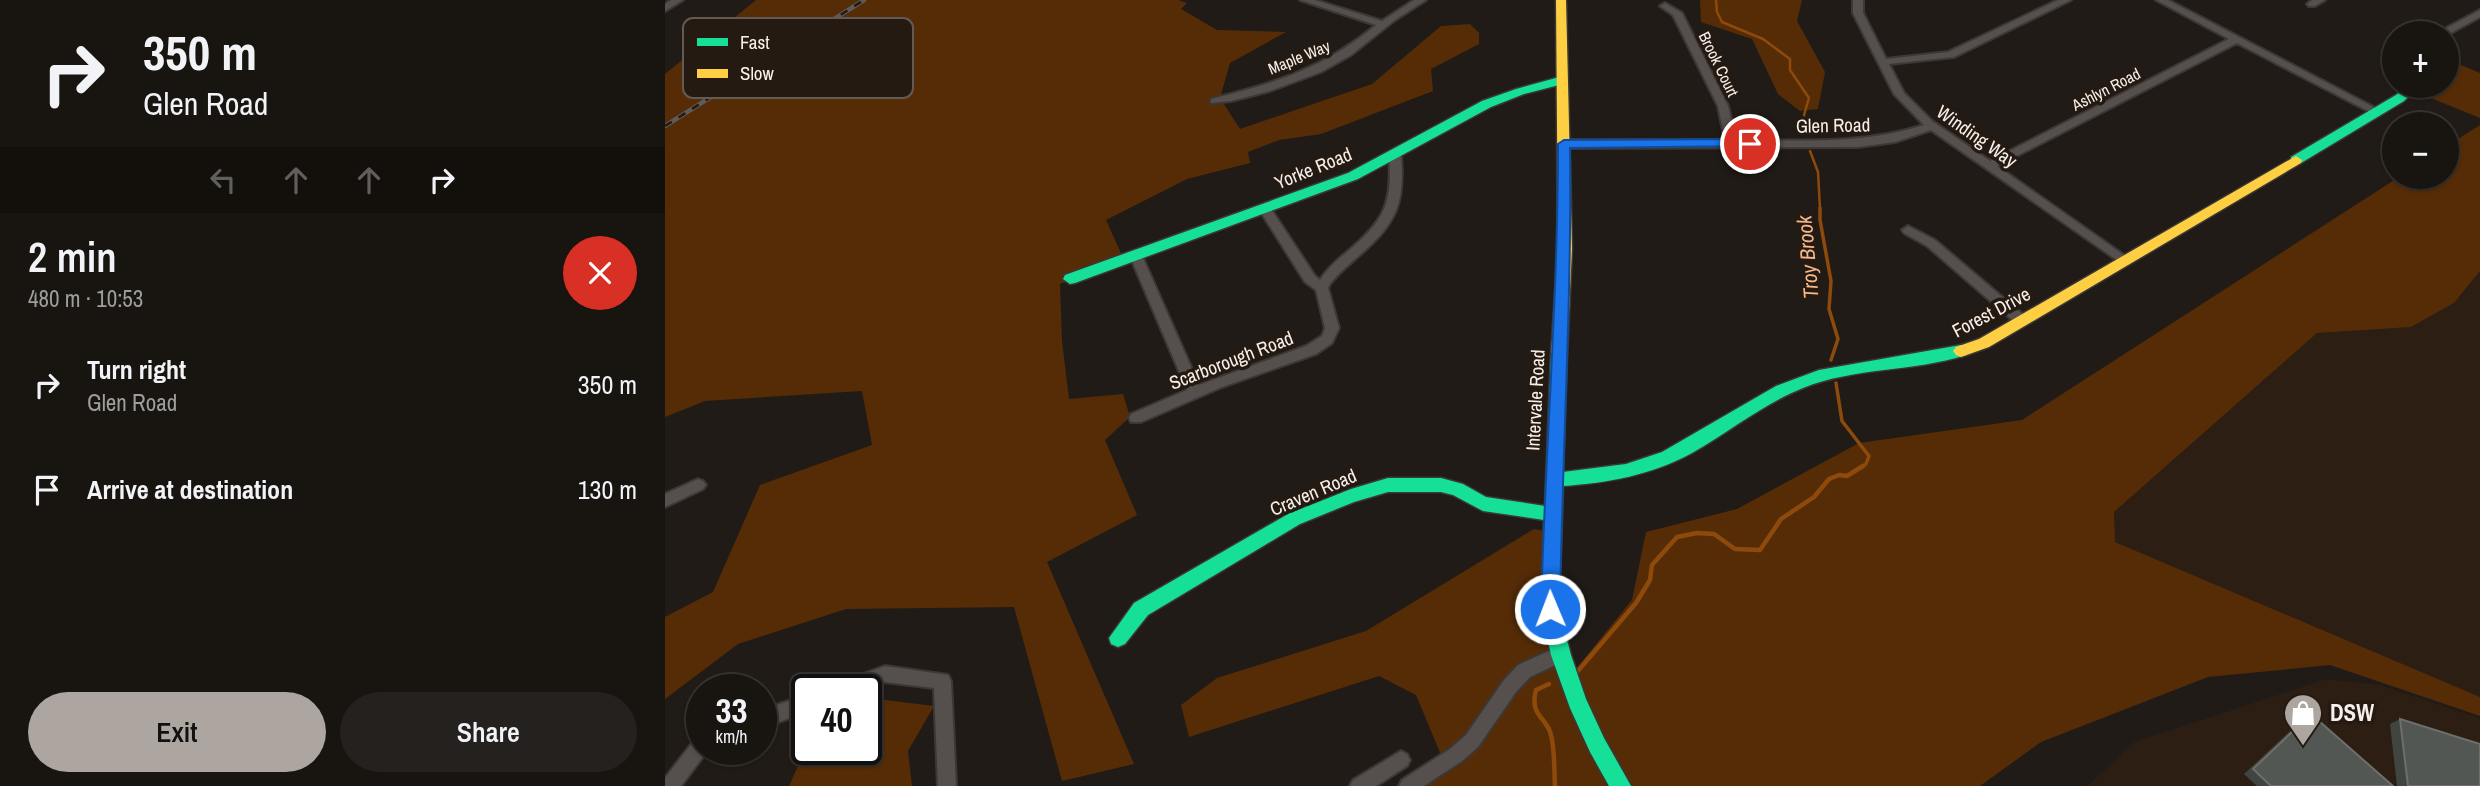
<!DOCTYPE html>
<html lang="en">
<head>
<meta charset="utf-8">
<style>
  body { margin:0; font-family:"Archivo Narrow",sans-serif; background:#25211e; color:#f1f3f6; height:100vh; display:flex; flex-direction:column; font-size:26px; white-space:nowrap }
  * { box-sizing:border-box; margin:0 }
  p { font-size:23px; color:#9f9e9f }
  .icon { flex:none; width:38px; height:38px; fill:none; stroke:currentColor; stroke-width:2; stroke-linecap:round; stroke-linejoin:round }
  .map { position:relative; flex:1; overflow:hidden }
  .side { display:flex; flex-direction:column; background:#181410; width:665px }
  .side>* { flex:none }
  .top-card { background:#181410; color:#f1f3f6; overflow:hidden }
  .fabs { position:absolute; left:1717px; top:21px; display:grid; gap:14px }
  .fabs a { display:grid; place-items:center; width:77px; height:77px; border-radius:50%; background:#181410; box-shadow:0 2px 5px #0004,0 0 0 2px #363330; font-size:35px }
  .speed { position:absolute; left:21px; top:674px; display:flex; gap:14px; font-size:35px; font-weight:700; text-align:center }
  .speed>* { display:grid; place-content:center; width:91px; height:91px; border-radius:50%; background:#181410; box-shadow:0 2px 5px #0004,0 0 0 2px #363330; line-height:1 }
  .speed small { font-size:18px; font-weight:400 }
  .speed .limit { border:4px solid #111; border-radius:10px; background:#fff; color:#111 }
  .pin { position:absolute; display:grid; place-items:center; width:60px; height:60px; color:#fff; margin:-30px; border:4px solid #fff; border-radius:50%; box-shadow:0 2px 7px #0007 }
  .me { position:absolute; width:77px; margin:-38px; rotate:359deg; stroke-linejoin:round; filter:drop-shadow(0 0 5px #0008) }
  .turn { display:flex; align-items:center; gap:24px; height:147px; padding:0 28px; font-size:32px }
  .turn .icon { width:91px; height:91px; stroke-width:2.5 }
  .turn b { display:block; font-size:49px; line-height:60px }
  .lanes { display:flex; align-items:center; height:66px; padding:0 28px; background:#0003; justify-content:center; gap:35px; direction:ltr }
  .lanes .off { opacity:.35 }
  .round { display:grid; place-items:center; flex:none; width:74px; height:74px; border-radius:37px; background:#25211e }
  .headline { display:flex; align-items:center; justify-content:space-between; height:119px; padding:0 28px }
  h1 { font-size:42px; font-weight:600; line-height:52px }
  .cta { display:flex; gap:14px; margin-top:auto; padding:14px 28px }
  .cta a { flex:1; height:80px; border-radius:42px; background:#aca5a0; color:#111; font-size:28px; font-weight:600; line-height:80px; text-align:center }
  .cta a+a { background:#25211e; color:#f1f3f6 }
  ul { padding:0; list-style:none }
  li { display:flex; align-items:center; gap:21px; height:105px; padding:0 28px }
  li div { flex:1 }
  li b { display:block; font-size:26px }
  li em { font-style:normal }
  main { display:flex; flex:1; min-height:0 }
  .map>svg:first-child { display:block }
  .built { fill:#2d1e14 }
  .green { fill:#562c07 }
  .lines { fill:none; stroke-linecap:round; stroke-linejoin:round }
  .stream-far2 { stroke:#8e4a0b; stroke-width:2.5 }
  .stream-far1 { stroke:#8e4a0b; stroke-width:3.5 }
  .stream { stroke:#8e4a0b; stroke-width:4.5 }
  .street-casing { stroke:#3c3835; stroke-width:4 }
  .fast-casing { stroke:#3c3835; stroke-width:3 }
  .slow-casing { stroke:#3c3835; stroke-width:3 }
  .street { fill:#55504d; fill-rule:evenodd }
  .fast { fill:#16e098; fill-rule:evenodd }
  .slow { fill:#ffcf43; fill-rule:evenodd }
  .rail-casing { stroke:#5e5a57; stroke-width:4.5 }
  .rail { stroke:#241a12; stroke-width:2.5; stroke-dasharray:8; stroke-linecap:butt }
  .wall { fill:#404541 }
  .building { fill:#535753; stroke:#6d6f6b; stroke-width:2 }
  .route { fill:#1a73e8; stroke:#114b97; stroke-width:2 }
  .labels { text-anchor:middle; stroke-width:7; stroke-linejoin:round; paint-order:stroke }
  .far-street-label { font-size:16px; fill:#f7efea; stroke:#241a12 }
  .street-label { font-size:19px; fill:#f7efea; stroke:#241a12 }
  .water-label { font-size:21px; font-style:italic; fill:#f5b78d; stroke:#241a12 }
  .near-poi-label { font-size:23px; font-weight:bold; fill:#f7efea; stroke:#241a12; text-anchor:start }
  .key { fill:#241a12; stroke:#635a53; stroke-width:2 }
  .key-label { font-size:19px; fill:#f7efea }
</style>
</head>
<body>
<main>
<section class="side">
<div class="top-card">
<div class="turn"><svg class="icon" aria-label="right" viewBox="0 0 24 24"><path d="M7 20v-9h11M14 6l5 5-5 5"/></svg><div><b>350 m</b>Glen Road</div></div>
<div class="lanes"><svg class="icon off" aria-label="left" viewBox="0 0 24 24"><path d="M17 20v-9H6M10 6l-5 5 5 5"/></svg><svg class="icon off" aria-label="ahead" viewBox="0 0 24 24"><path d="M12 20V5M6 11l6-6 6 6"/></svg><svg class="icon off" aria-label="ahead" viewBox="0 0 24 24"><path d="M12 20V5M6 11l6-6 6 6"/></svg><svg class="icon" aria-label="right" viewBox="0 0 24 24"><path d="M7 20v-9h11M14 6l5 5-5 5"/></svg></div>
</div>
<div class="headline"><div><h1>2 min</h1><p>480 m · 10:53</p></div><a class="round" style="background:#d93025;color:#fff"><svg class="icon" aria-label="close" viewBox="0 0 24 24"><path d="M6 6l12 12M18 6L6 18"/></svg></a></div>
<ul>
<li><svg class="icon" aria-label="right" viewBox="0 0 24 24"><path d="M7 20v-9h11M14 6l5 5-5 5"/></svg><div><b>Turn right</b><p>Glen Road</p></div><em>350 m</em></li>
<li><svg class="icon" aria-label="arrive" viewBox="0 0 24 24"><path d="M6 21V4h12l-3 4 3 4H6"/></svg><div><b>Arrive at destination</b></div><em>130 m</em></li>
</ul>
<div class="cta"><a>Exit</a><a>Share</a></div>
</section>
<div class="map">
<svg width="1815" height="786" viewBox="0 0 1815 786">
  <rect width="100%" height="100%" fill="#201b16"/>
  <!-- built -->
  <path class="built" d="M1815 271V697L1450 542 1449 512 1652 333 1746 327 1789 303Z
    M1661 679 1715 685 1815 718V786H1422L1470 742Z"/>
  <!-- green -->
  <path class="green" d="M91 0H513L522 3 516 9 552 30 621 32 565 63 555 98 575 129 707 84 776 26 805 24 814 33V44L766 69 768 91 656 134 614 140 583 152 585 163 522 179 441 220 459 260 395 284 397 341 404 399 458 394 465 417 440 440 472 515 382 562 469 764 397 781 349 607 181 609 73 644 0 699V617L48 592 95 485 207 445 197 391 40 401 0 417V74Z
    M1035 0H1137L1132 21 1160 72 1153 109 1135 111 1113 94 1087 39 1036 22Z
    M1782 59 1815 73V118L1751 92 1759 86H1782Z
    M1815 125V271L1789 303 1746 327 1652 333 1449 512 1450 542 1815 697V716L1665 665 1543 677 1376 742 1315 786H740L779 762 751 695 714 676 524 737 516 705 552 678 701 631 869 529 888 532 906 675 967 600 981 532 1072 509 1194 443 1357 420 1734 177H1782V146Z
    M212 699 269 706 243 751 247 786H124L142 746V749H201V703Z"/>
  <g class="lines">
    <!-- stream-far2 -->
    <path class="stream-far2" d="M1051 0 1052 12 1057 22 1098 39 1125 59V70L1144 98 1139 115 1142 135
      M1145 151 1153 172 1155 209"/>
    <!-- stream-far1 -->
    <path class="stream-far1" d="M1155 208V220L1166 281 1164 309 1173 339 1166 360
      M1171 383 1177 421 1204 456 1201 464 1196 467"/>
    <!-- stream -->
    <path class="stream" d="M912 672 971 603 985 580 987 565 1012 537 1032 533 1049 534 1070 549 1095 550 1116 519 1149 497 1164 479 1174 475 1182 476 1198 466
      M884 684 871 690C864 716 882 717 886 735 890 751 889 770 890 786"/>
    <defs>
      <path id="street" d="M6 0H18L0 11V4Z
        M635 0H650L717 21 749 0H761L730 20 686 55 656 72 605 91 566 101 546 103V99C611 83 659 68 711 25Z
        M1188 0H1198V13L1221 59 1283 52 1393 0H1406L1289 57 1224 64 1239 93 1267 121 1325 161 1564 39 1491 0H1503L1716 111 1711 114 1707 113 1572 43 1332 166 1463 258 1465 261 1463 264 1459 265 1266 130 1230 142 1193 147 899 148 893 144 899 140H1060L1053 106 1008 15 995 6 1000 3 1017 13 1063 106 1071 140C1135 140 1197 145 1259 125L1229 94 1188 13Z
        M1647 0H1660L1650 6H1644L1642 4Z
        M1815 10V17L1782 35 1772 33Z
        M730 152 736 156C740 201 732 223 697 253 686 263 674 272 665 284L663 288 674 328 667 343 651 354 557 387 476 422H466L464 418 466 414 522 390 465 256 467 253H475L477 256 534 385 641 346 657 336 660 328 651 290 640 282 594 209 596 206H604L650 276 655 280C662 269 672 260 682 252 719 221 728 204 724 156Z
        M1243 226 1270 240 1362 318 1364 321 1362 324H1352L1262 246 1239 233 1237 230Z
        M33 479 38 481 41 485 38 489 0 507V494Z
        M895 646 901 648 903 654 901 660 865 677 851 692 813 747 797 761 759 786H734L737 780 785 749 801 735 839 680 853 665Z
        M220 666 283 675 286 681 291 786H273L269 688 220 682 201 690H170L172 684Z
        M142 695V712L96 728V710Z
        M37 735V749L43 750 16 786H0V778L31 738Z
        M736 751 742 754 745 760 742 766 711 786H685L688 780Z"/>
      <path id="fast" d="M898 76 902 77V83L859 94 826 107 693 179 410 283 405 284 398 279 400 275 683 173 817 101 851 89Z
        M1741 86H1754L1739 101 1636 163H1626V157L1731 95Z
        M1296 345 1301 347 1304 351 1301 355C1248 372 1190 367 1138 388 1098 404 1064 432 1027 453 987 475 943 483 898 486L894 609 906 655 921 699 939 738 966 786H944L925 752 905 708 886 655 876 609 879 520 818 511 788 495 776 492H723L689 502 635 524 483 615 460 644 453 647 446 644 444 638 469 603 623 514 686 489 723 478H776L798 484 821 497 880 506 886 355 889 351H899L902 355 898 472 961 464 997 452 1111 386 1154 370Z"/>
      <path id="slow" d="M891 0H901L907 249 902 355 894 361 886 355 893 249Z
        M1631 156 1637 160 1636 163 1324 347 1296 357 1291 355 1288 351 1291 347 1314 339Z"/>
    </defs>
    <!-- street casing -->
    <use href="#street" class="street-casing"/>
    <!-- fast casing -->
    <use href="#fast" class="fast-casing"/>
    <!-- slow casing -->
    <use href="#slow" class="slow-casing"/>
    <!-- street -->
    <use href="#street" class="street"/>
    <!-- fast -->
    <use href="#fast" class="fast"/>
    <!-- slow -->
    <use href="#slow" class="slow"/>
    <defs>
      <path id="rail" d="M0 126 199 0"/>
    </defs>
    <!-- rail casing -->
    <use href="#rail" class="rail-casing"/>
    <!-- rail -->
    <use href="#rail" class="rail"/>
  </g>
  <!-- wall -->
  <path class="wall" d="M1646 714 1728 786H1592L1579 774 1637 720Z
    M1735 719 1815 786H1732L1725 724Z"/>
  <!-- building -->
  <path class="building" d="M1646 714 1728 786H1606L1588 769Z
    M1735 719 1815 744V786H1743Z"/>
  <!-- route -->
  <path class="route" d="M1085 139 1090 141V146L905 148C907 301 897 455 895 609L892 615 885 617 879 615 876 609C880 454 893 299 893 144L899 140Z"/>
  <!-- icons -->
  <defs>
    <symbol id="shop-pin" viewBox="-11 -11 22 30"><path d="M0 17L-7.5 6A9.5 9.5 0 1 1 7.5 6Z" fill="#aca5a0" stroke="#241a12"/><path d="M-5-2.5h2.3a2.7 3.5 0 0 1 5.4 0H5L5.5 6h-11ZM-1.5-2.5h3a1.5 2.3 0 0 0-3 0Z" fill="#fff"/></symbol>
  </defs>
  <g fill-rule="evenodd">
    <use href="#shop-pin" x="1616" y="691" width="44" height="60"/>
  </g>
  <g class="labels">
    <!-- far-street labels -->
    <g class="far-street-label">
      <text transform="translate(634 57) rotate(-22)" y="6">Maple Way</text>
      <text transform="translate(1054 64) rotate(64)" y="6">Brook Court</text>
      <text transform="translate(1441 89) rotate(-27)" y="6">Ashlyn Road</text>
    </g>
    <!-- street labels -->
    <g class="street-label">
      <text transform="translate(1168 125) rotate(-1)" y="7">Glen Road</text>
      <text transform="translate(1312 136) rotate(35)" y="7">Winding Way</text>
      <text transform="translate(648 168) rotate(-22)" y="7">Yorke Road</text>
      <text transform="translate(1326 312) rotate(-28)" y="7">Forest Drive</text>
      <text transform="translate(566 360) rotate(-21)" y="7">Scarborough Road</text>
      <text transform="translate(870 400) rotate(-87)" y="7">Intervale Road</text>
      <text transform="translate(648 492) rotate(-23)" y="7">Craven Road</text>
    </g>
    <!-- water labels -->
    <g class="water-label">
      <text transform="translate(1143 257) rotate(-95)" y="7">Troy Brook</text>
    </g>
    <!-- near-poi labels -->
    <g class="near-poi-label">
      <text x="1665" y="721">DSW</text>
    </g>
  </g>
  <!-- legend -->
  <rect x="18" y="18" width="230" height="80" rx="10" class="key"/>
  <rect x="32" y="38" width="31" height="8" fill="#16e098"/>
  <rect x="32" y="69" width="31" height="9" fill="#ffcf43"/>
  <g class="key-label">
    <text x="75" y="49">Fast</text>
    <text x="75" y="80">Slow</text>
  </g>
</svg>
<div class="fabs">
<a>+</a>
<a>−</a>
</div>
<div class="speed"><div>33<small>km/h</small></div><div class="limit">40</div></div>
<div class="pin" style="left:1085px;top:144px;background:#d93025"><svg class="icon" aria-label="arrive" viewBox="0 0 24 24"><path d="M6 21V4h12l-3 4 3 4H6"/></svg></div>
<svg class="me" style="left:885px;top:609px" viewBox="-20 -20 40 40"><circle r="17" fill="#1a73e8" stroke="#fff" stroke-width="3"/><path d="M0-11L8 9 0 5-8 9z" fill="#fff"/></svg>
</div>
</main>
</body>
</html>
